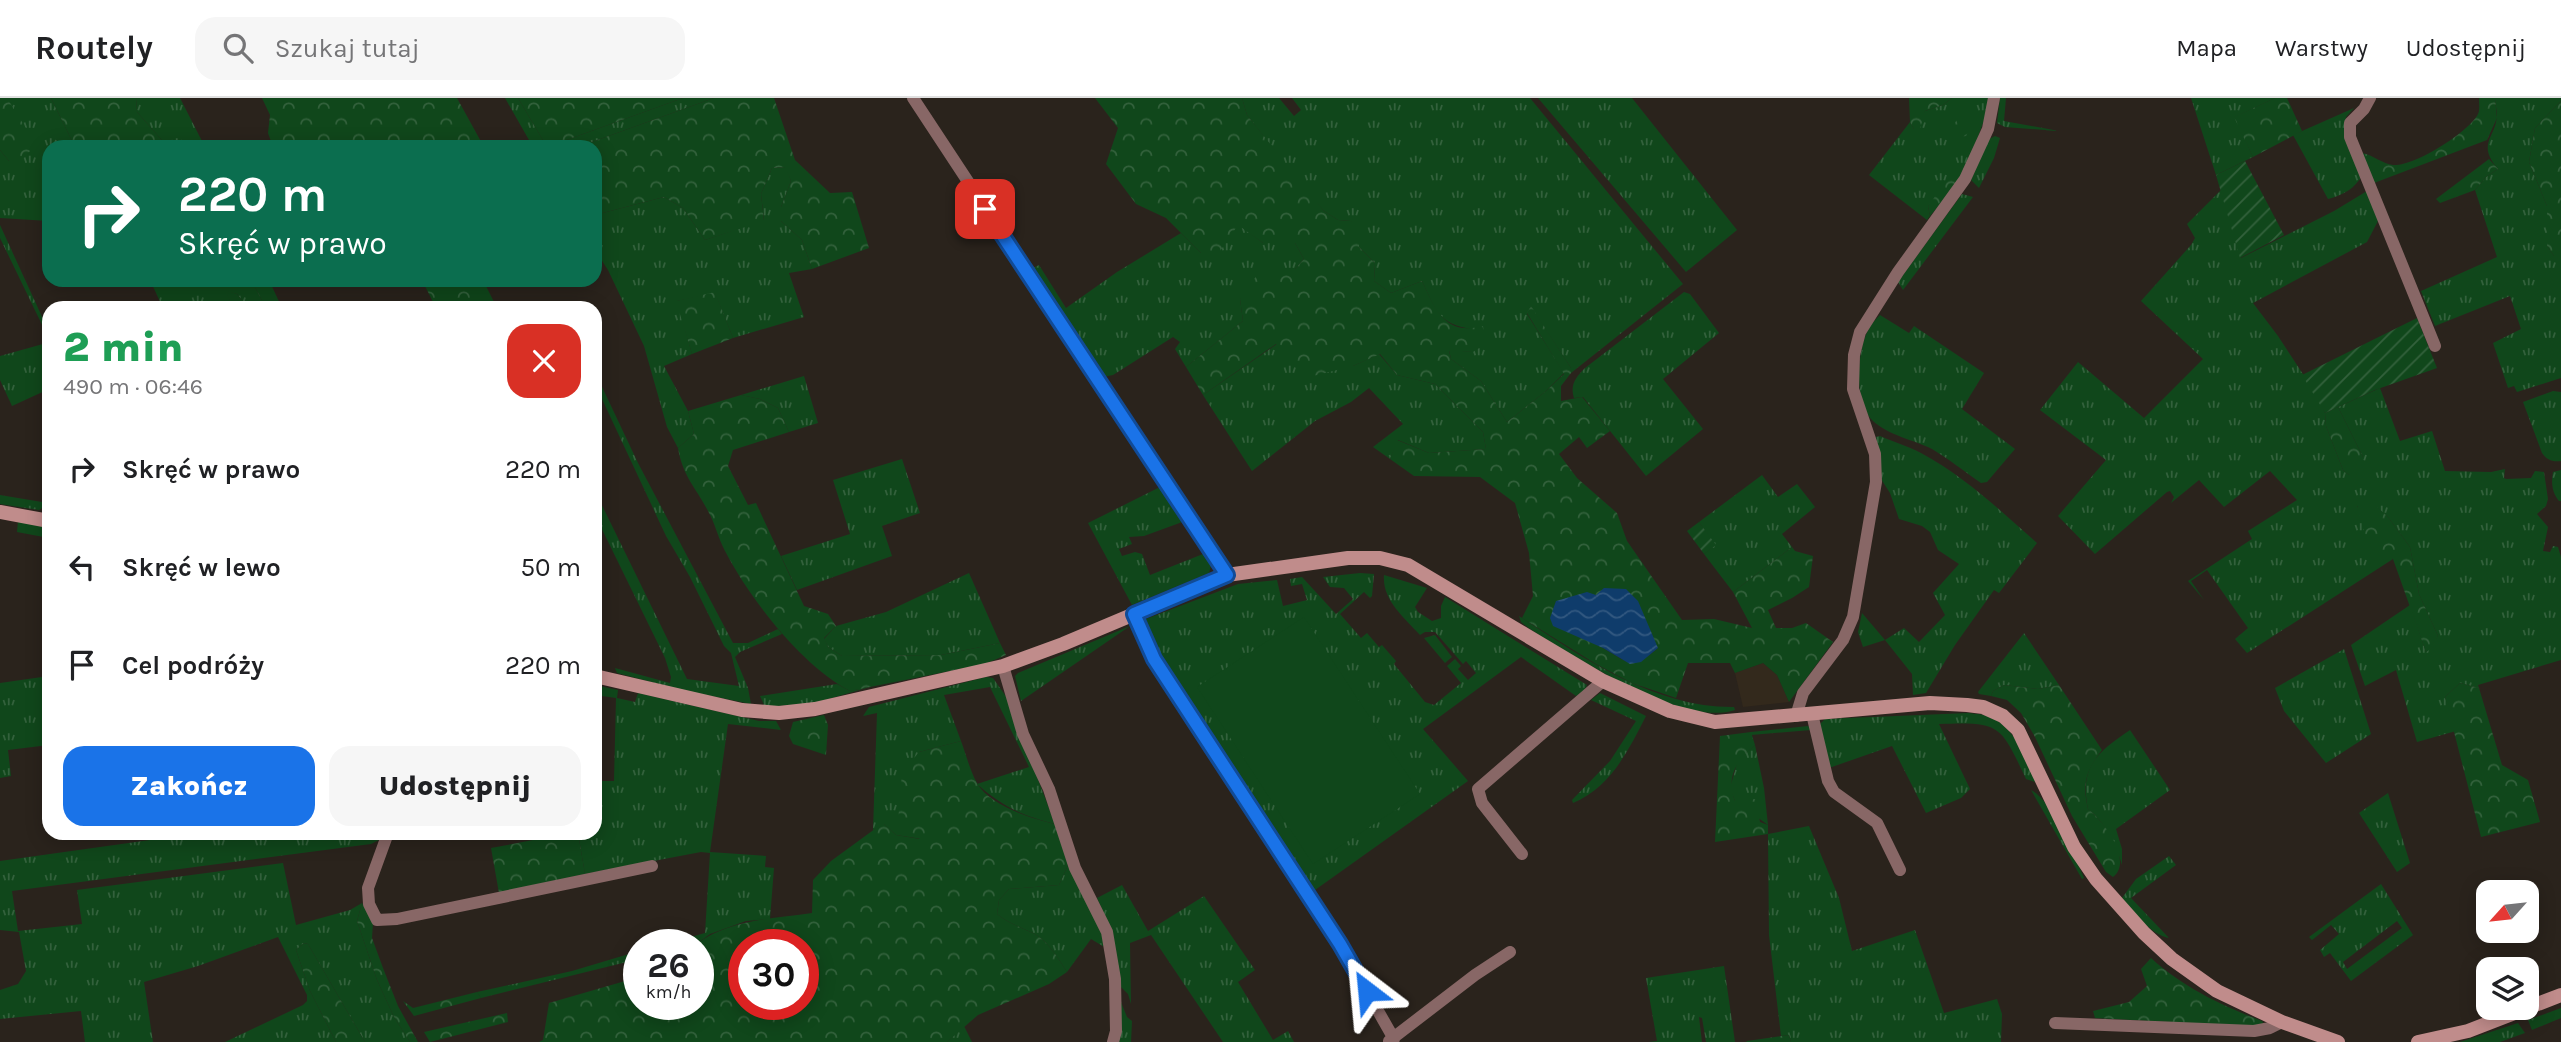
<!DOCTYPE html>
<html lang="pl">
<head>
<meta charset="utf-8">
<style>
  body { margin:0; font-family:Karla,sans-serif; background:#f6f6f6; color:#202124; height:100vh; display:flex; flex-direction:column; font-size:26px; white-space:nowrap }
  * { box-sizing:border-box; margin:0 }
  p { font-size:23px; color:#757577 }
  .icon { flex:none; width:38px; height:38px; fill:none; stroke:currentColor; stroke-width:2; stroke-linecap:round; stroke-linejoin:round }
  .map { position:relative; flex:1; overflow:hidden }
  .sheet { position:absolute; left:42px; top:203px; width:560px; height:539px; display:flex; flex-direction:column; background:#fff; border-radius:21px; box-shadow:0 4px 18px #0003 }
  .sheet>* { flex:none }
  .top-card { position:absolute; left:42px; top:42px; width:560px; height:147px; border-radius:21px; box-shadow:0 4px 18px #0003; background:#0b6e4f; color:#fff; overflow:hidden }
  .needle { width:46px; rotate:243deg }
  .fabs { position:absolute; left:2476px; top:782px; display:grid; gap:14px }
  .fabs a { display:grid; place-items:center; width:63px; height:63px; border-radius:14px; background:#fff; box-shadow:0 4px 18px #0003; font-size:35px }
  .speed { position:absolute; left:623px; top:831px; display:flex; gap:14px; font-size:35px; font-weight:700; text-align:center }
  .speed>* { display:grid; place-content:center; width:91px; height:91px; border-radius:50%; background:#fff; box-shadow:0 4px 18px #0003; line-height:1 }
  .speed small { font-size:18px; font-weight:400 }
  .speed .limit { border:10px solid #d22; background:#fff; color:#111 }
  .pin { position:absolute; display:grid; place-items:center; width:60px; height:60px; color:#fff; margin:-30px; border-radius:14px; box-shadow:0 4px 10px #0006 }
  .me { position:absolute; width:77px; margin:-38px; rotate:331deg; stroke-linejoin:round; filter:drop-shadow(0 0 5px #0008) }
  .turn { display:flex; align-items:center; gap:24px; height:147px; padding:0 21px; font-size:32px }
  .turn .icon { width:91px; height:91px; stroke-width:2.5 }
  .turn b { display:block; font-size:49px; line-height:60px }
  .round { display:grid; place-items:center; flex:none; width:74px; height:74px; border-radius:21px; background:#f6f6f6 }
  .overview { display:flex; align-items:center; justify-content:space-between; height:119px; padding:0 21px }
  h1 { font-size:42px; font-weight:800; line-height:52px; color:#1e9e55 }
  .action { display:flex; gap:14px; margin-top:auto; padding:14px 21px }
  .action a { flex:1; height:80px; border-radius:21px; background:#1a73e8; color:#fff; font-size:28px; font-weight:800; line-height:80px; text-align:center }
  .action a+a { background:#f6f6f6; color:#202124 }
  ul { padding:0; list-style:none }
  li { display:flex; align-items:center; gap:21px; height:98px; padding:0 21px }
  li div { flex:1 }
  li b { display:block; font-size:26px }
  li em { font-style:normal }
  header { display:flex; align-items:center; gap:42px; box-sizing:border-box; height:98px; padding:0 35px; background:#fff; border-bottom:2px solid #e0e0e0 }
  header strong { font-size:33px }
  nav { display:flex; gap:38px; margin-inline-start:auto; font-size:24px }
  .search { width:490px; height:63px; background:#f6f6f6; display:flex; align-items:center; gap:18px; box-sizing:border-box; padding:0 24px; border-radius:21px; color:#757577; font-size:26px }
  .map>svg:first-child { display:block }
  .built { fill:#33291c }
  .grass { fill:url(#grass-tufts); fill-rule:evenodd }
  .forest { fill:url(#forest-crowns); fill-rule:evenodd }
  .garden { fill:url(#garden-furrows) }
  .pitch { fill:#10471b }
  .water { fill:url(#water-waves) }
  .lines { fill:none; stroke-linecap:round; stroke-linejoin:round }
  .street { stroke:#886766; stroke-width:12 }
  .secondary { stroke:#c08c8b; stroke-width:14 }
  .route-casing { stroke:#114b97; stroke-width:18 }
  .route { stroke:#1a73e8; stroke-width:12 }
</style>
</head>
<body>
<header>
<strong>Routely</strong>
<div class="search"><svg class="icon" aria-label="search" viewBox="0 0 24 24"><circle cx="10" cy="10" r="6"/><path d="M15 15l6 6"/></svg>Szukaj tutaj</div>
<nav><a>Mapa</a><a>Warstwy</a><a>Udostępnij</a></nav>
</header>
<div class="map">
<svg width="2561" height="944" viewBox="0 0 2561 944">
  <defs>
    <pattern id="grass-tufts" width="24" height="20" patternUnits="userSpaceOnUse" patternTransform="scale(1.75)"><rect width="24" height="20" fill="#10471b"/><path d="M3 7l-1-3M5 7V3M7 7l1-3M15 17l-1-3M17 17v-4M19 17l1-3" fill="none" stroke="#33613c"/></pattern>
    <pattern id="forest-crowns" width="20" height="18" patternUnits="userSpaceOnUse" patternTransform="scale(1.75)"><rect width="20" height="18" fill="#10471b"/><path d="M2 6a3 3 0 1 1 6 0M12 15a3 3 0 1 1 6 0" fill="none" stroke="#33613c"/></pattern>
    <pattern id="garden-furrows" width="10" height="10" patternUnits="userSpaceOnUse" patternTransform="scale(1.75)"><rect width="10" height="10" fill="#10471b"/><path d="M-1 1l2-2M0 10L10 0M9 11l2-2" fill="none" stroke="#33613c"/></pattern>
    <pattern id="water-waves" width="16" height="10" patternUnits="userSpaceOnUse" patternTransform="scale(1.75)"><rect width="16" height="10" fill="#0f3c6b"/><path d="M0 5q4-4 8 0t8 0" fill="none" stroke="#325880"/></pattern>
  </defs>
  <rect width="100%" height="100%" fill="#2a231c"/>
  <!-- built -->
  <path class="built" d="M1763 565 1777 577 1789 604 1743 609 1735 575Z"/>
  <!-- grass -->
  <path class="grass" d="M7 0H51L75 49H49V123L0 120V52L9 63Z
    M136 0H180L205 49H168L137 14Z
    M505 0H518L547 49 683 0H714L578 49H533Z
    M1242 0H1279L1294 18 1301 12 1292 0H1530L1683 186 1571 275V270L1531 209 1527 216 1564 275 1546 293 1507 324 1481 283 1451 261 1449 252 1473 254 1472 231C1438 226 1436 212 1422 183L1391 195 1374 183 1375 165 1359 149 1351 123 1338 122 1324 113 1308 95 1247 17Z
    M1538 0H1632L1737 132 1686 174Z
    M1952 0H1988L1987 14 1967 69 1928 108 1930 118 1927 122 1869 77 1910 24 1914 31 1925 13 1943 7Z
    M2000 0H2006L2004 23 2059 33 2005 29 1997 25Z
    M2191 0H2275L2235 19 2253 59 2216 77Z
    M2495 0H2561V3L2535 30 2529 64 2547 108V148L2554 158H2561V280L2517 294 2514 288 2508 290 2493 245 2521 231 2510 198 2435 228 2421 193 2497 159 2475 92 2486 79 2498 71C2476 45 2496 40 2497 17 2497 12 2495 6 2495 0Z
    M2354 10 2346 19 2345 29 2362 77C2355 91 2343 97 2328 101L2293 37Z
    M1995 38 2000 40 1994 60 1979 90 1971 82 1989 41Z
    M786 69 791 83 781 109V123L802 142 812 171 789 175 804 219 733 240 715 195 677 203 692 256 664 268 688 313 694 336 678 350 667 329 644 248 608 172 595 152V117L664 99 683 110 705 142 764 122 761 96 772 70Z
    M2221 92 2241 160 2334 113 2367 93 2379 121 2367 144 2253 205 2278 238 2316 296 2325 315 2326 328 2343 372 2349 377 2363 359 2338 309 2380 290 2400 343 2432 333 2445 373 2491 374 2505 371 2504 380 2506 381 2531 380 2535 373 2544 374 2548 401 2546 408 2537 416 2548 429 2543 453 2550 454 2553 448 2558 449 2561 459V562L2478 587 2479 590 2460 585 2445 599 2456 633 2417 644 2396 572 2365 588 2351 547 2410 507 2426 554 2438 538 2419 496 2410 449 2388 419 2372 405 2357 408 2393 461 2247 555 2235 541 2248 530 2207 472 2191 483 2204 502 2188 483 2252 441 2248 433 2297 402 2270 373 2224 409 2199 382 2171 405 2174 399 2170 393 2167 394 2095 456 2058 418 2106 362 2040 312 2078 264 2144 320 2203 261 2141 203 2191 147 2195 140 2187 126Z
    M1962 96 1973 99 1903 192 1898 184Z
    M1238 126 1263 145H1295L1304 161 1295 171 1240 201 1243 223 1186 269 1175 251 1180 244 1173 239 1113 277 1103 279 1031 171 1039 167 1066 210 1117 174 1181 135 1201 155Z
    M0 127 49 234V291L12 308 0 282V258L43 246 47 237 0 140Z
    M150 182H251L266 210H248L237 196 226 193 233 210H163Z
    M1684 194 1690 196 1719 235 1663 281 1703 331 1646 378 1583 299 1574 300C1570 287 1575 280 1585 270Z
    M1880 217 1909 235 1914 228 1984 275 1962 311 2015 351 1987 384 1981 385C1965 374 1949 361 1932 351 1914 342 1888 337 1873 323 1853 304 1857 252 1869 230 1872 225 1876 221 1880 217Z
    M1277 246 1353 268 1379 256 1397 277 1435 286 1483 334 1486 351 1429 355 1398 342 1390 361 1373 349 1403 326 1369 290 1351 304 1315 323 1252 373 1203 297Z
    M595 274 638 365 733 545H748L778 531 782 536 740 554 735 559 748 590 751 606 682 592 617 575 615 570 670 585 671 579 665 560 595 417V393L687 581 739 588 731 555 724 548 690 479 666 438 595 286Z
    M804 278 818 325 789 334 778 310 760 301 741 297Z
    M2553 293 2561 294V363C2552 364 2547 362 2542 355L2523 304Z
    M1880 338C1894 344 1908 348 1921 355 1964 378 2001 413 2037 445L1999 495 1994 492 1955 547 1926 595 1913 597 1912 576 1885 542 1863 549 1858 534 1862 515 1885 542 1904 530 1919 544 1945 517 1933 495 1959 466 1938 452 1930 434 1922 428 1899 421 1890 395 1881 381 1876 339Z
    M902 361 920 415 882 428 892 458 797 492 781 458 850 436 833 382Z
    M2561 372V403H2559C2552 394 2551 385 2553 374Z
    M1762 377 1778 399 1797 386 1815 409 1782 436 1792 449 1733 494 1704 456 1715 447 1699 424Z
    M1162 388 1185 423 1144 438 1129 439 1132 446 1119 451 1122 458 1135 454 1142 456 1150 477 1203 456 1195 437 1212 464 1209 475 1132 507 1088 425Z
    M0 397 42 404V410L39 412 0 406Z
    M18 423 49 429V440L17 434Z
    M969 475 1000 545 941 557 842 558 828 549 824 541 836 528 886 514Z
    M1360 475 1374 476 1372 498 1370 500 1364 494 1340 516 1361 540 1367 535 1379 549 1382 547 1396 563 1394 566 1425 604 1434 607 1461 585 1447 568 1455 561 1461 568 1458 571 1468 582 1476 575 1466 563 1463 566 1435 534H1425L1420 537C1404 519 1382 502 1384 477L1427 490 1415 509 1418 514 1432 523 1441 520V508L1445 499 1587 587 1584 593 1576 598 1521 559 1423 631 1468 683 1315 792 1158 560 1147 537 1146 521 1238 486 1277 482 1283 508 1307 502 1302 486 1291 488 1290 481 1302 479 1336 516 1353 501 1344 490 1330 489 1323 479Z
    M1519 518C1583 560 1655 610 1734 609L1735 612C1683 630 1574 558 1530 531L1521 524Z
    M1130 528 1021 603 1015 578 1018 575Z
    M2024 535 2059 587 2038 591 2004 587 1993 593 1991 598 1979 596 1978 594Z
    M1435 537 1452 559 1445 565 1424 540Z
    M2344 551 2371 636 2326 665 2284 613 2275 590Z
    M49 578V647L8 652 11 678 0 680V585Z
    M986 579 993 580 1007 600 1055 726C1021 717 1003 709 977 686L1029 669 990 589 944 597 961 643 919 654 922 741 896 737 884 726 873 732 877 615 863 618 869 609Z
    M837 586 850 593 873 588 815 605 765 609 760 598Z
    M595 587 618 592 617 600 635 604 638 595 759 623H776L781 632 728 626 710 754 766 758 765 769 774 770 770 821 746 823 710 836 695 847H662L705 835 710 755 701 754 585 776 578 735H595V683H614L616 600 595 597Z
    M1600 595 1646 618C1628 653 1611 689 1573 705L1572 702 1610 663 1636 623 1591 602Z
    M1968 615C1975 616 1984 616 1990 619 2015 629 2027 663 2038 685L2026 681C2000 626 2001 624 1939 626L1970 691 1961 700 1926 715 1892 648 1829 670 1818 628 1825 621Z
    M1808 628 1811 632 1751 637V634Z
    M2130 632 2170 692 2116 731 2122 751V767C2116 746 2105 724 2088 711 2079 668 2098 654 2130 632Z
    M1755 647 1764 690 1768 727 1735 703 1730 690 1738 662Z
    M2031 692C2053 704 2074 756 2084 780L2082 781Z
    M2388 695 2410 765 2397 774 2359 715Z
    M1809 728 1839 800 1852 853 1915 832 1944 915 1997 901 2002 916 2001 944H1791L1789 937 1781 938 1769 837 1768 736Z
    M200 735H382L379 742 371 746 12 793 18 833 82 826 77 792 283 765 296 827 350 812 362 805 357 823 377 882 394 919 410 944H365L308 846 304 845 296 852 310 893 336 944H225L303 907 307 903V897L278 839 198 868 144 884 153 944H85L81 913 0 921V892L18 886 26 873 19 834 0 832V763Z
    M393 735H488L489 739 391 740Z
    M2169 758 2176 767 2131 800 2169 840C2149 836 2136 815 2122 800L2136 781Z
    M1068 767 1101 830 1106 850 1091 841 1067 874C1059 861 1047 842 1033 835 1020 829 1008 825 997 816L999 802 1009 791 1059 787Z
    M2381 786 2413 837 2351 883 2330 855 2324 859 2320 852 2339 836 2331 827 2312 842 2309 839ZM2397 823 2402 830 2347 871 2343 864Z
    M1122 787 1148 833 1204 798 1255 872 1238 884 1273 942 1288 933 1294 944H1223L1151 837 1130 845 1131 906 1128 896 1119 887 1111 831 1097 800Z
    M639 853V861L481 900 477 894 572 873Z
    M1724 868 1735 944H1706L1702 920 1699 919 1702 944H1649L1657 943 1646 880Z
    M1121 904 1127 919 1132 923 1131 944H1117Z
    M2561 910V920L2532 932 2528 922Z
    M2518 925 2525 935 2500 944H2460Z
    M964 928 972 944H947Z"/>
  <!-- forest -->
  <path class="forest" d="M0 0H7L27 32 31 52 20 63H9L0 52Z
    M51 0H136L137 14 168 49H75Z
    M262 0H457L484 49H273L268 35 270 17Z
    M518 0H683L547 49Z
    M714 0H774L795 62 830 95 852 94 869 150 812 171 802 142 781 123V109L791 83 785 69 772 70 761 96 764 123 705 142 683 110 664 99 595 117V49H578Z
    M1095 0H1242L1247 17 1324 113 1338 122 1351 123 1359 131V149L1375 165 1374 183 1391 195 1422 183C1436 212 1445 238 1483 228L1485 246 1473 254 1449 253 1451 261 1481 283 1507 324 1546 293 1564 276 1527 215 1531 208 1571 270V275L1561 288V303L1582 299 1610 333 1587 350 1579 339 1559 356 1577 380 1617 415 1627 443 1682 522 1714 521 1752 530 1733 494 1792 449 1795 453 1813 458 1809 489 1792 500 1768 512 1776 530H1792L1806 525 1833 544 1789 604 1777 577 1763 565 1735 575 1730 565H1688L1676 600 1632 585 1596 566 1522 520 1533 498 1529 455 1515 405 1480 379 1414 378 1390 361 1397 342 1429 355 1486 351 1483 334 1435 286 1397 277 1380 256 1353 268 1305 280 1276 246 1203 297 1186 269 1243 223 1240 201 1262 170 1295 171 1304 161 1295 145H1263L1238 127 1216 159 1201 155 1166 120 1136 106 1106 66 1118 30ZM1596 497 1658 550C1631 573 1631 566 1603 550Z
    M1909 0H1952L1943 7 1925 13 1920 31H1914L1910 24Z
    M2275 0H2287L2302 33 2253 59 2234 19Z
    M2479 0H2495L2497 20 2487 42 2374 85 2362 55C2373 57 2383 66 2393 67 2414 69 2469 34 2478 16 2480 12 2479 5 2479 0Z
    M2561 3V158H2554L2547 148V108L2529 64 2535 30Z
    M1969 10 1973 13 1975 22 1966 38 1959 39 1953 28 1963 12Z
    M2489 61 2498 71 2486 79 2475 92 2440 105 2436 101Z
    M1967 69 1957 86 1930 118 1928 108C1939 94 1949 75 1967 69Z
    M251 182H269L282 210H266Z
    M349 182H402L356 189Z
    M422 182H483L497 210H436Z
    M225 192 237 196 248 210H233Z
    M715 194 733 240 692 256 676 203Z
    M741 297 760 301 778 310 789 334 733 352 728 368 748 407 756 405 804 508 828 516 836 528 824 540 828 549 842 558 941 557 1000 545 1006 557 985 566 850 593C801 567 750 501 725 453 718 440 715 425 708 413 695 388 683 379 678 350L694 336 688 313Z
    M2338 309 2363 359 2361 373 2349 377 2343 372 2326 328 2325 315Z
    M2372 404 2388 419 2410 449 2419 496 2438 538 2431 551 2426 554 2393 461 2368 447 2357 407Z
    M2460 585 2479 590 2502 667 2528 682 2540 724 2481 739 2445 599Z
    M2004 587 2038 591 2059 587 2102 652C2086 673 2082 685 2088 711 2103 722 2134 763 2113 779L2106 774 2072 718 2035 639 2021 615 2007 602 1991 598 1993 593Z
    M824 617 828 627 826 657 793 646 789 638 793 624Z
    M1751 634 1755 647C1736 663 1726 679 1735 703L1756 701 1760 724 1768 727V736L1715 744 1720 638Z
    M961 643C966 656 970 673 977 685 990 708 1031 720 1055 726L1068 767 1059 787 1009 791 999 802 997 816C1008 825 1020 829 1033 835 1047 842 1059 861 1067 874L1049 886 978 917 947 944H539L543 942 549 905 639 879V906H698V847H695C729 821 771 821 812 815L813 782 831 763 883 725 896 737 920 741 898 724 902 675 919 654ZM744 847H803V906H744Z
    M570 735H578L585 776 499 795 491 750Z
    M362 805 373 825 372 840 383 870 398 908 418 944H410L394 919 377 882 357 823Z
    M304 845 308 846 365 944H336L310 893 296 852Z
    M2151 860C2184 890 2221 907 2262 923L2264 926 2262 929 2095 920 2093 913 2129 904 2147 888 2141 871Z
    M477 894 481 900 414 918 403 903 413 910Z
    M507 915 508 924 430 944 424 934Z
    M1789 937 1791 944H1746L1747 943Z"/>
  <!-- garden -->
  <path class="garden" d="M2245 63 2284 137 2240 160 2216 77Z
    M2417 220 2437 270 2375 292 2325 315 2302 277Z
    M1699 424 1716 447 1704 456 1687 433Z"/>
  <!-- pitch -->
  <path class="pitch" d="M1304 519 1420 696 1313 766 1197 589Z"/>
  <!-- water -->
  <path class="water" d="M1604 490 1626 491 1638 503 1658 550 1641 564 1630 566 1603 550 1553 528 1550 520 1556 503 1587 494 1596 497Z"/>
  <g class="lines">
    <!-- street -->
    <path class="street" d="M913 0 1227 477
      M2370 0 2364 11 2350 25V39L2435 248
      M1134 516 1154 561 1340 846 1394 941
      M1003 568 1023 636 1049 691 1075 770 1107 834 1115 881 1116 933 1113 944
      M1812 616 1828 683 1834 694 1877 725 1900 772
      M1796 618 1803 595 1843 542 1853 519 1876 384 1875 356 1853 291 1854 257 1860 234 1898 174 1965 81 1988 31 1994 0
      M388 735 368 790 369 806 377 822 397 821 652 768
      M1522 756 1482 705 1478 691 1603 583
      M2055 925 2254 933 2270 930 2282 924
      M1389 943 1475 877 1510 854"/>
    <!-- secondary -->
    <path class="secondary" d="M0 414 49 423
      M595 578 742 612 779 615 815 611 1003 568 1063 546 1227 477 1348 460H1380L1408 467 1603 583 1670 613 1715 624 1930 605 1967 607 1983 609 2003 618 2018 632 2074 749 2096 781 2144 835 2172 861 2217 893 2282 924 2338 944
      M2418 944 2468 933 2561 897"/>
  </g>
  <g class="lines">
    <defs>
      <path id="route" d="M985 111 1227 477 1134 516 1154 561 1340 846 1367 893"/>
    </defs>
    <!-- route casing -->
    <use href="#route" class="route-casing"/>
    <!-- route -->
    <use href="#route" class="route"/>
  </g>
</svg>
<div class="fabs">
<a><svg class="needle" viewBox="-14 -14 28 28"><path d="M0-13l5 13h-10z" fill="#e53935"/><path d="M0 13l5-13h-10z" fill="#757577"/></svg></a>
<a><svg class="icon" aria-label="layers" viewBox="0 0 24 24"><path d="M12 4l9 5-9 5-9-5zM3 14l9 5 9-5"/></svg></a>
</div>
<div class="speed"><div>26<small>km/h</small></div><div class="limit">30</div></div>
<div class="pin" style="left:985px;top:111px;background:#d93025"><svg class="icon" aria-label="arrive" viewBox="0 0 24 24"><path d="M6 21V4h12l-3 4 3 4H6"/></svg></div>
<svg class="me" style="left:1367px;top:893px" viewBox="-20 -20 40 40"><path d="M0-17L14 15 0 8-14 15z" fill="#1a73e8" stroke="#fff" stroke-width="4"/></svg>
<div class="top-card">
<div class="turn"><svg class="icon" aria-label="right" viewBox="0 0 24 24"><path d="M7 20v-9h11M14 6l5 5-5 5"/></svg><div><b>220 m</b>Skręć w prawo</div></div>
</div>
<section class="sheet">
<div class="overview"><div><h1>2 min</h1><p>490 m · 06:46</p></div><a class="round" style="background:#d93025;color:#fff"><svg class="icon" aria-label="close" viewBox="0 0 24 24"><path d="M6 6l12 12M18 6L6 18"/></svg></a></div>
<ul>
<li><svg class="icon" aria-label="right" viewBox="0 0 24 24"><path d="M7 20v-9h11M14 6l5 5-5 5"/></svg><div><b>Skręć w prawo</b></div><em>220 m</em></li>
<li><svg class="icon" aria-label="left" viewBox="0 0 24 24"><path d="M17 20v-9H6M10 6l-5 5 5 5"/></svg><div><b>Skręć w lewo</b></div><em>50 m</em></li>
<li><svg class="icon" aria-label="arrive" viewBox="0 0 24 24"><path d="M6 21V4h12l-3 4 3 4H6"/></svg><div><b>Cel podróży</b></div><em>220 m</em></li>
</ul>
<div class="action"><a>Zakończ</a><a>Udostępnij</a></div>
</section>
</div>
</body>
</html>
